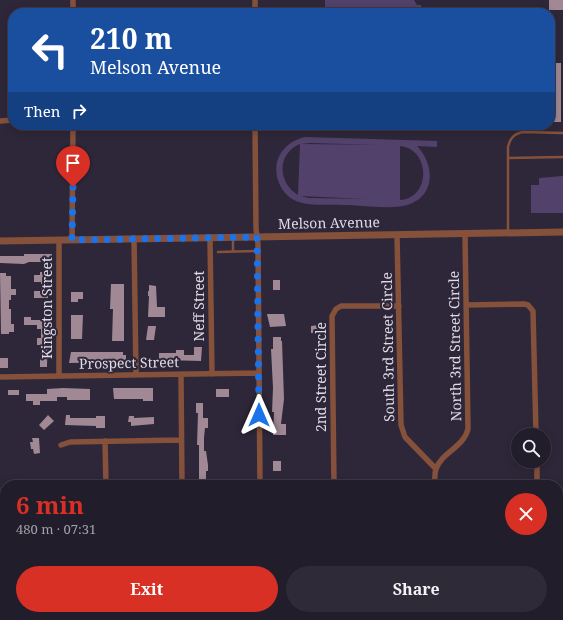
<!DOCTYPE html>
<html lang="en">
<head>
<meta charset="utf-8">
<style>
  body { margin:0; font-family:"Noto Serif",serif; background:#2e2a37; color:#f1f3f6; height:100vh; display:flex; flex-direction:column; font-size:15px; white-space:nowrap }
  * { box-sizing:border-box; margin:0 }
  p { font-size:13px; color:#a2a2a9 }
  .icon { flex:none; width:22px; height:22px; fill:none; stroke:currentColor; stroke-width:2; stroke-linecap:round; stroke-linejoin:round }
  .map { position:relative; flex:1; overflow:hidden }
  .panel { position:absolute; left:0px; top:480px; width:563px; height:140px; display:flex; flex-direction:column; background:#221d2b; border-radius:16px 16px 0 0; box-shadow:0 2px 10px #0003,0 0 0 1px #3f3b47 }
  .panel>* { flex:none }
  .guide { position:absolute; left:8px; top:8px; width:547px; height:122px; border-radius:16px; box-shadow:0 2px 10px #0003,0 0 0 1px #3f3b47; background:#1a4fa0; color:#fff; overflow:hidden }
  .fabs { position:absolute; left:511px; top:428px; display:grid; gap:8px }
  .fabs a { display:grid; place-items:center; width:40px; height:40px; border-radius:50%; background:#221d2b; box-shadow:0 2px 10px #0003,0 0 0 1px #3f3b47; font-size:20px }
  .pin { position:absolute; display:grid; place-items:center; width:34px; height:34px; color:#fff; margin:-41px -17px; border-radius:50% 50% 50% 0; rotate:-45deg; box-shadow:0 0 4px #0007 }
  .pin .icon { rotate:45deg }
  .me { position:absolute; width:44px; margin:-22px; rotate:0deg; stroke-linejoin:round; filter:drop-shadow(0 0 3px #0008) }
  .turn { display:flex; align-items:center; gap:14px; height:84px; padding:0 16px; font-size:18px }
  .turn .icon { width:52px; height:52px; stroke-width:2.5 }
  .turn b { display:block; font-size:28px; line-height:34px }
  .then { display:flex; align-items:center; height:38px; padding:0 16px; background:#0003; gap:8px; font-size:15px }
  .round { display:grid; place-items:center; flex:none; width:42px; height:42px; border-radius:21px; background:#2e2a37 }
  .headline { display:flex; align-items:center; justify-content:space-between; height:68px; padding:0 16px }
  h1 { font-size:24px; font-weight:700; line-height:30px; color:#d93025 }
  .cta { display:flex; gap:8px; margin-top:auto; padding:8px 16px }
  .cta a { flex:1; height:46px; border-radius:24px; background:#d93025; color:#fff; font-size:16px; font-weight:700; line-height:46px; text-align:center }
  .cta a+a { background:#2e2a37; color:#f1f3f6 }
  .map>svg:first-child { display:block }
  .green { fill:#52426b; fill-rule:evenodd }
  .building { fill:#a08895 }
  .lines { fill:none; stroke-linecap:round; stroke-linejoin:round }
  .service { stroke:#85513b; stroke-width:2.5 }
  .minor { stroke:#85513b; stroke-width:5.5 }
  .tertiary { stroke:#85513b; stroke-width:7 }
  .route { stroke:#1a73e8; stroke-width:7; stroke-dasharray:0 12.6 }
  .labels { text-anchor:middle; stroke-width:4; stroke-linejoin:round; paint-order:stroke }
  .street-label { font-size:14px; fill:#dedae6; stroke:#2e2739 }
</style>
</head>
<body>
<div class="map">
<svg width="563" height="620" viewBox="0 0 563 620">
  <rect width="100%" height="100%" fill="#2e2739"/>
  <!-- green -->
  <path class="green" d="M325 0H414L417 5H421V13H325Z
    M305 137 437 141V147L417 146C435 165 436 196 407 205 390 210 361 205 343 205 330 204 316 206 303 203 299 202 295 201 292 199 280 191 274 176 277 162 281 148 292 140 305 137ZM310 143 380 145H381L301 144ZM300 144 298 195C278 183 276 154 300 144ZM400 146C431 149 431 198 400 200ZM300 196 367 199 309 198Z
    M563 176V213H531V185H539V178Z"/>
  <!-- building -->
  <path class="building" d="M549 0H563V10H549Z
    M452 8H505V13H452Z
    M550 63H561V122H550Z
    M24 254H52V262H29L24 264 0 263V256H24Z
    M40 272H48V298H34V291H41V282H34V275H40Z
    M0 273H6V276H11V289H16V295H11V300H9V309H11V324H14V332H9V334H1Z
    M273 280H280V290H273Z
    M111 284H124V341H112L113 309H110Z
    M149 285 156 286 157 307H165V317H148L149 296H148V291H149Z
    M71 292H83V299H78V302H71Z
    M267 314H284L286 326 270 327Z
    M71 315H83L82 339H71Z
    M24 317H31V320H48L47 367H40V345H37V338H41V329H37V325H24Z
    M319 325V333H311V326Z
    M148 326H156L154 340H146Z
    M273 337H281V341H282L284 399 281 424H286V435H273L274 412H272L273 388 271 349H273Z
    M194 347H202L201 361 164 360V362H159V353H176V350H184V355H194Z
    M71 352H123V355H126V362L69 363Z
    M0 358H8V368H0Z
    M63 388 90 389V400H67V397H57V401H40V405H33V401H26V394H47V389Z
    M113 388H153V401H143V399H114Z
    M216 389H229V397H216Z
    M8 390H19V395H8Z
    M196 403H203V418H208V428H205L204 438V451H206L208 465V471H206V485H199V445H197L198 413H196Z
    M48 415 54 421 44 430 39 425Z
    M66 415H70V418H96V416H105V428H96V426L65 425Z
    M129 416H134V418L154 417V424L131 426V422H128Z
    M32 438H39L40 453 34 454 33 449H31L30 442H33Z
    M273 461H281V471H273Z"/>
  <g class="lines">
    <!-- service -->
    <path class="service" d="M508 158 563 157
      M508 231V147C510 138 514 134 523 132L563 133
      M233 238V251
      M218 252 258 251"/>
    <!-- minor -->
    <path class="minor" d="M73 0V13
      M255 13V0
      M0 121 13 120
      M255 125 256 229 258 244 260 485
      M397 235 401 425 405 437 436 469
      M134 238 136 375
      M210 238 212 374
      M72 240 73 125
      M466 305 524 304 528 305 533 311 536 435
      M181 374 182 485
      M59 376V240
      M0 377 259 373
      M105 441 106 485
      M61 445 70 442 181 440
      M537 461V485
      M334 485 332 316 336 309 341 306H399
      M435 485C435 480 434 474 436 469 441 453 464 447 468 429L465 234
      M558 590H563
      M0 594H5
      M131 615V620
      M474 615V620
      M260 620V615
      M340 620V615
      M407 620V615
      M540 620V615"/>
    <!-- tertiary -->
    <path class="tertiary" d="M0 241 563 232"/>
  </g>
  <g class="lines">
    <!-- route -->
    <path class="route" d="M73 187 72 240 257 237 259 415"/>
  </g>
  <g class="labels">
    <!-- street labels -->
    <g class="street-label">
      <text transform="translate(329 223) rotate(-1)" y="5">Melson Avenue</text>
      <text transform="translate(199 306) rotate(-90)" y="5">Neff Street</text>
      <text transform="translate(47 308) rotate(-90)" y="5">Kingston Street</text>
      <text transform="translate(455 346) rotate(-91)" y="5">North 3rd Street Circle</text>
      <text transform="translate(388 347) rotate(-91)" y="5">South 3rd Street Circle</text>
      <text transform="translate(129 363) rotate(-1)" y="5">Prospect Street</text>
      <text transform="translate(321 377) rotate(-90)" y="5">2nd Street Circle</text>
    </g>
  </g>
</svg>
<div class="fabs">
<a><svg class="icon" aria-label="search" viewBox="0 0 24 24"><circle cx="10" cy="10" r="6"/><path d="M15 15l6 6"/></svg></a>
</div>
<div class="pin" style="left:73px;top:187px;background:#d93025"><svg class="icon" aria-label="arrive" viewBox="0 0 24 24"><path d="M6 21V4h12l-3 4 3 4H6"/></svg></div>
<svg class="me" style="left:259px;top:415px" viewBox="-20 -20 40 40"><path d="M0-17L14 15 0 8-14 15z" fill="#1a73e8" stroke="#fff" stroke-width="4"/></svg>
<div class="guide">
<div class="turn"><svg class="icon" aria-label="left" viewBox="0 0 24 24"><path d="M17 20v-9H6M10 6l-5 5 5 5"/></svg><div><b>210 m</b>Melson Avenue</div></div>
<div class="then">Then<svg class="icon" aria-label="right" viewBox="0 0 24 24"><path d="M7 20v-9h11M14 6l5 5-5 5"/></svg></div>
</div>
<section class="panel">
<div class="headline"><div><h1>6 min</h1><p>480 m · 07:31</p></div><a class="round" style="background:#d93025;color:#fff"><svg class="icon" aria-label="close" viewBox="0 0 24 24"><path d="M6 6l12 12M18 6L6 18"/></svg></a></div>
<div class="cta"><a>Exit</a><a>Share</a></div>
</section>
</div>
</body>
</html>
